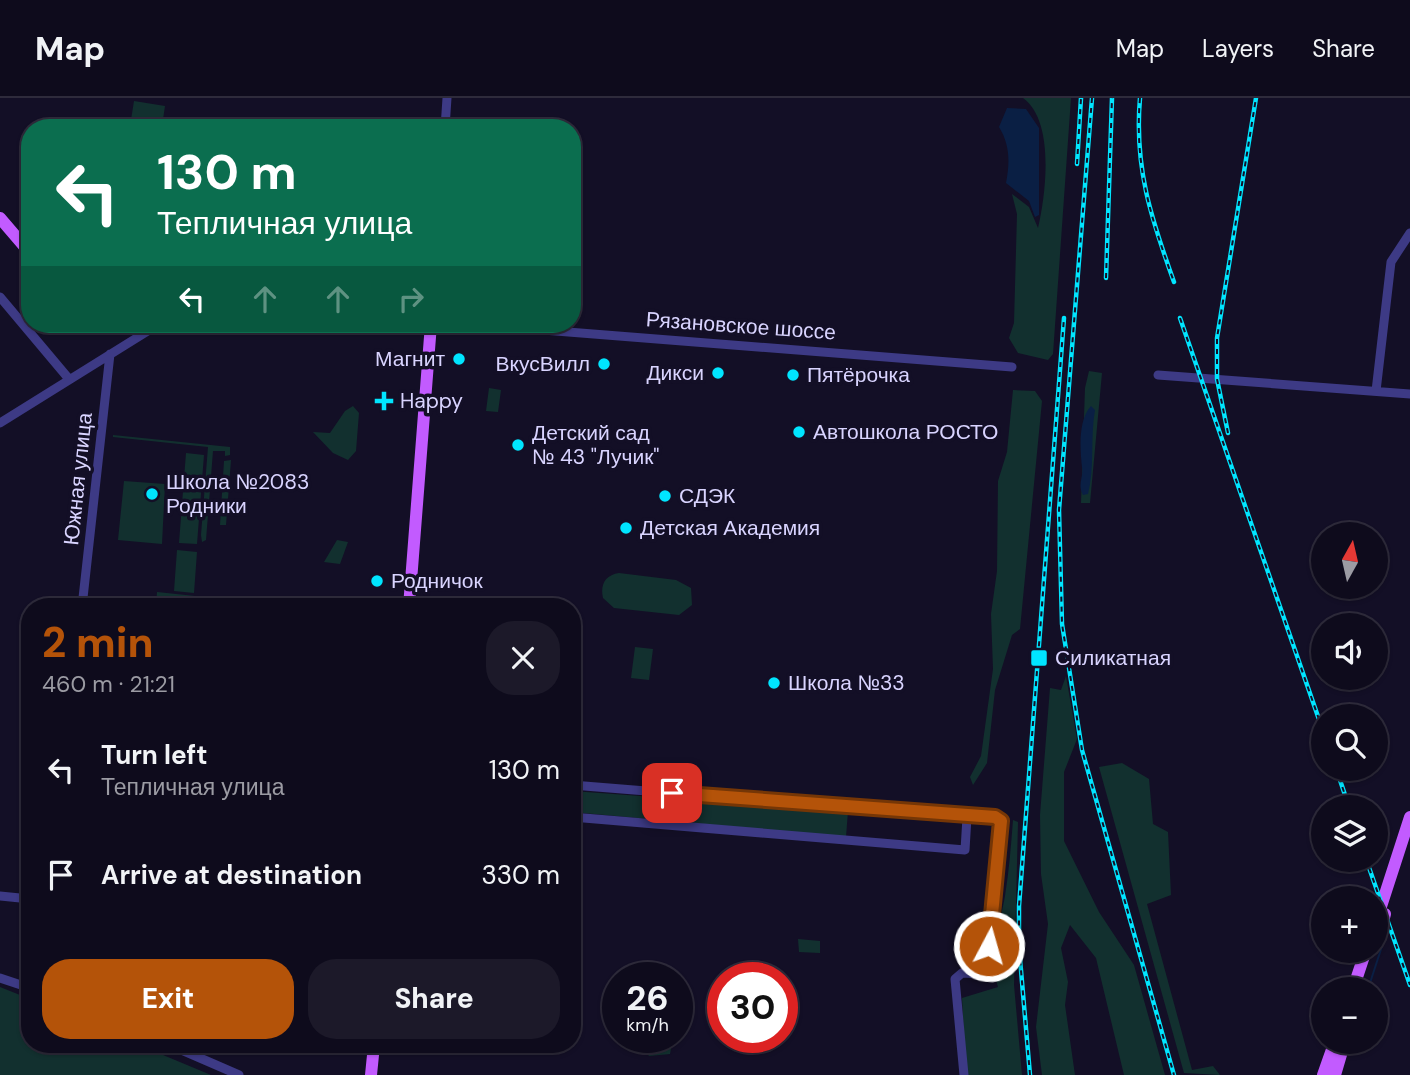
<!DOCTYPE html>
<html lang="en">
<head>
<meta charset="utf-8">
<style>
  body { margin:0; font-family:"DM Sans",sans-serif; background:#1c1929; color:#f1f3f6; height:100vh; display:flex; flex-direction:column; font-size:26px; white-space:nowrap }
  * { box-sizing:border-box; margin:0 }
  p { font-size:23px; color:#9b9ba3 }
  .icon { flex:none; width:38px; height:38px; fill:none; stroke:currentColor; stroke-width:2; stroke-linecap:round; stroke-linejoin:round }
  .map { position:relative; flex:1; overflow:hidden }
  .drawer { position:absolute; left:21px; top:500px; width:560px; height:455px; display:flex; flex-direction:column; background:#0e0b1c; border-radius:28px; box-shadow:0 2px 5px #0004,0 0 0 2px #2e2b3b }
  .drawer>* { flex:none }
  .top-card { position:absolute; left:21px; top:21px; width:560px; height:214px; border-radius:28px; box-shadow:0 2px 5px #0004,0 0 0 2px #2e2b3b; background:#0b6e4f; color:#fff; overflow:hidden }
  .needle { width:46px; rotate:8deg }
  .fabs { position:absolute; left:1311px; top:424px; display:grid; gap:14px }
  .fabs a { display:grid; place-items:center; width:77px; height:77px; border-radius:50%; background:#0e0b1c; box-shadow:0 2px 5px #0004,0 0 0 2px #2e2b3b; font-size:35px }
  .speed { position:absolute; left:602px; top:864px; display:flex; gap:14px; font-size:35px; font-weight:700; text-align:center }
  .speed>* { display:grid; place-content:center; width:91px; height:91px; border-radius:50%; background:#0e0b1c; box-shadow:0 2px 5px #0004,0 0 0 2px #2e2b3b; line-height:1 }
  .speed small { font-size:18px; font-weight:400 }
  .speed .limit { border:10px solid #d22; background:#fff; color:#111 }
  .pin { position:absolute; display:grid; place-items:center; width:60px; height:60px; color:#fff; margin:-30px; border-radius:14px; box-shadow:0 4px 10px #0006 }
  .me { position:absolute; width:77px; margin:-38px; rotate:6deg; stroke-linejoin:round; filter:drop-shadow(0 0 5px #0008) }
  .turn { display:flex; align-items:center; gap:24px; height:147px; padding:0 21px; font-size:32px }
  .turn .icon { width:91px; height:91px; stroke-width:2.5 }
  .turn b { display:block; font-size:49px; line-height:60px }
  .lanes { display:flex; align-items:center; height:66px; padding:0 21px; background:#0003; justify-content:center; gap:35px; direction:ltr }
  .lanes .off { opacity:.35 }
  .round { display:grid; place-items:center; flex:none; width:74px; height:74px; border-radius:28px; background:#1c1929 }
  .summary { display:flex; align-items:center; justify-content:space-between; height:119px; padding:0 21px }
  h1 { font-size:42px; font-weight:800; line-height:52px; color:#b45309 }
  .cta { display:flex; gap:14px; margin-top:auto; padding:14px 21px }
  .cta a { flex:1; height:80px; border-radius:28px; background:#b45309; color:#fff; font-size:28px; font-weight:800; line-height:80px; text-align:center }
  .cta a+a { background:#1c1929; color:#f1f3f6 }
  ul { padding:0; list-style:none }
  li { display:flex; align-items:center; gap:21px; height:105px; padding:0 21px }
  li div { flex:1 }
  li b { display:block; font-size:26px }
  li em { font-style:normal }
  header { display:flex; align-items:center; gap:42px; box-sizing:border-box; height:98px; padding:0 35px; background:#0e0b1c; border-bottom:2px solid #2e2b3b }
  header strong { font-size:33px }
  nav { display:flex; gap:38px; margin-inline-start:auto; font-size:24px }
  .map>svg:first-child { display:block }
  .green { fill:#12302f }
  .water { fill:#0a1f44 }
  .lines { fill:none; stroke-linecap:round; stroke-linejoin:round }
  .stream { stroke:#0a1f44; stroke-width:2 }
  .minor { stroke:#3d3a85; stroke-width:9 }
  .major { stroke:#c25bff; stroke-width:12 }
  .rail-casing { stroke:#00e5ff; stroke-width:4.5 }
  .rail { stroke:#130f26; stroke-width:2; stroke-dasharray:5; stroke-linecap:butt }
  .route-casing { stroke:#753606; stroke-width:18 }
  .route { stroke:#b45309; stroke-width:12 }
  .poi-dot { fill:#00e5ff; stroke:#130f26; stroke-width:2.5 }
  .labels { text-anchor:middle; stroke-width:7; stroke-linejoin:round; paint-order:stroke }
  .street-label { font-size:21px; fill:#d9d4ff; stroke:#130f26 }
  .poi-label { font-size:21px; fill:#d9d4ff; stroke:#130f26; text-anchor:start }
</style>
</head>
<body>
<header>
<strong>Map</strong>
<nav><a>Map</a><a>Layers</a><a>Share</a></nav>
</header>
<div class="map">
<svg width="1410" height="977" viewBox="0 0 1410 977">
  <rect width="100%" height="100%" fill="#130f26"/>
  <!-- green -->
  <path class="green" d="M1023 0H1071L1053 256 1048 262 1018 255 1009 240 1014 225 1017 116 1012 96 1029 109 1038 130C1046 96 1055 23 1023 0Z
    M134 3 165 8 162 28 131 22Z
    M1089 273 1102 275 1090 405H1081L1085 290Z
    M489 290 501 292 498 314 486 313Z
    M1013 292 1035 293 1042 303 1020 531 1012 537 995 592 987 665 973 687 970 679 981 658 993 571 991 516 997 473 998 383 1007 354Z
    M353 308 359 315 356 353 348 362 333 355 313 334 330 335 345 313Z
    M113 337 230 349V357L225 358V353H213L206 442 202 444 201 437 208 349 113 339Z
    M186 355 204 357 197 446 179 445Z
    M231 362 226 427H220L224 363Z
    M124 383 165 386 162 446 118 442Z
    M337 442 348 444 340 466 324 464Z
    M177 452 197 454 194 495 174 493Z
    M619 475 676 482 691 490 692 507 679 517 614 510 603 500C600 487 605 477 619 475Z
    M157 494 195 498 194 509H156Z
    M635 549 653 551 649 582 631 580Z
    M1066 578 1077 641 1064 674V743L1099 814 1134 867 1165 977H1124L1096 860 1070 827 1061 850 1068 884 1065 907 1075 977H1042L1036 929 1048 826 1041 776 1040 717 1050 590 1061 592Z
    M1122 665 1149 681 1153 726 1168 734 1171 797 1147 806 1192 972 1213 968 1220 977 1184 975 1099 669Z
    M572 693 848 713 846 739 572 714Z
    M1013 722 1018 724 1014 887 1022 977H966L962 900 998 889C986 847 998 838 1005 798 1009 773 1011 748 1013 722Z
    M798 841 820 843V855L799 854Z
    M0 889 30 901V947H139L211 977H0Z
    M644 940H673L670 956 649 958 644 951Z"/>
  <!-- water -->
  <path class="water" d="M1007 10 1026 11 1039 30V117L1035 119 1029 103 1006 85C1010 64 1010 47 999 29Z
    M1091 308 1095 312C1090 340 1095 369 1088 396L1083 397C1077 386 1084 379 1082 369 1080 351 1078 322 1091 308Z"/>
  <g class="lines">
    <!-- stream -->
    <path class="stream" d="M1368 891 1385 839"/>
    <!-- minor -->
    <path class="minor" d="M445 30 447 0
      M0 199 69 281
      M468 226 1012 269
      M1158 277 1410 296
      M1376 293 1391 164 1410 135
      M0 325 159 226
      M82 509 110 256
      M572 687 967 719 965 752 572 719
      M0 798 30 801
      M0 880 30 890
      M170 947 239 977
      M964 977 955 881 962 875 981 876 987 870 1001 723 995 719H967"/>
    <!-- major -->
    <path class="major" d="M0 120 30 155
      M409 509 431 226
      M1376 824 1410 719
      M1376 847 1385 816
      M1353 891 1366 852
      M371 977 374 947
      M1323 977 1335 943
      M1335 977 1345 943"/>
    <defs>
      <path id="rail" d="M1092 0 1059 412 1062 526 1082 652 1174 977
        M1140 0C1134 69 1151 120 1174 184
        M1077 66 1081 0
        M1106 180 1112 0
        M1180 220 1323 633
        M1228 335 1217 281V240L1256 0
        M1336 670 1349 709
        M1366 761 1410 887
        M1030 977 1019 849V808L1064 220"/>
    </defs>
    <!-- rail casing -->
    <use href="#rail" class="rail-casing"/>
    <!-- rail -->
    <use href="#rail" class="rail"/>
  </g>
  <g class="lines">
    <defs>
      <path id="route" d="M672 695 995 719 1001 723 989 848"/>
    </defs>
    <!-- route casing -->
    <use href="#route" class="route-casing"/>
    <!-- route -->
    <use href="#route" class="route"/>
  </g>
  <!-- markers -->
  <g class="poi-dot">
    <circle cx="459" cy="261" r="7"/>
    <circle cx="604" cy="266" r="7"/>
    <circle cx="718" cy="275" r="7"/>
    <circle cx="793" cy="277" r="7"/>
    <path d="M380.5 292.5h7v7h7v7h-7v7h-7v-7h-7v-7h7z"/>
    <circle cx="799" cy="334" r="7"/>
    <circle cx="518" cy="347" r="7"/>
    <circle cx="152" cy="396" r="7"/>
    <circle cx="665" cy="398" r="7"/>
    <circle cx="626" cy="430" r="7"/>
    <circle cx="377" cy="483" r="7"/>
    <rect x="1030" y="551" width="18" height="18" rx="3.5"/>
    <circle cx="774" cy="585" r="7"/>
  </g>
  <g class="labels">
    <!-- street labels -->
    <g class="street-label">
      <text transform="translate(741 228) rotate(4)" y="7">Рязановское шоссе</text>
      <text transform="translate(78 381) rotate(-84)" y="7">Южная улица</text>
    </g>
    <!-- poi labels -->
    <g class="poi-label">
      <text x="445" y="268" text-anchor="end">Магнит</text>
      <text x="590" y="273" text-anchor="end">ВкусВилл</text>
      <text x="704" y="282" text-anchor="end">Дикси</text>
      <text x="807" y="284">Пятёрочка</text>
      <text x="400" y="310">Happy</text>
      <text x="813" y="341">Автошкола РОСТО</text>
      <text x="532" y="342">Детский сад<tspan x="532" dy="24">№ 43 "Лучик"</tspan></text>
      <text x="166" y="391">Школа №2083<tspan x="166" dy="24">Родники</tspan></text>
      <text x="679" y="405">СДЭК</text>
      <text x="640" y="437">Детская Академия</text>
      <text x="391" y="490">Родничок</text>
      <text x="1055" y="567">Силикатная</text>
      <text x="788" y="592">Школа №33</text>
    </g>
  </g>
</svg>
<div class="fabs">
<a><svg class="needle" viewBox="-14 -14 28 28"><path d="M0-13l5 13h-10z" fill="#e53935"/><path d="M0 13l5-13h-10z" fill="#9b9ba3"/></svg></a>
<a><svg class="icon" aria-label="sound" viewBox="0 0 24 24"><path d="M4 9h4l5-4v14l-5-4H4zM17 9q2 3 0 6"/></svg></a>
<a><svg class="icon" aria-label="search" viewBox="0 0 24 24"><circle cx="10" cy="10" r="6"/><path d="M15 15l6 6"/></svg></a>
<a><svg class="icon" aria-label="layers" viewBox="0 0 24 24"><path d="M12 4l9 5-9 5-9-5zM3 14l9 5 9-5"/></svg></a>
<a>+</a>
<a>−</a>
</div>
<div class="speed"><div>26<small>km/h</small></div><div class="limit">30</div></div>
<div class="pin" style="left:672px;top:695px;background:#d93025"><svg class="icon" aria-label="arrive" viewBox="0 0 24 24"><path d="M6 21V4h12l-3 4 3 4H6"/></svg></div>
<svg class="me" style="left:989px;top:848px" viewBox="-20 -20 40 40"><circle r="17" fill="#b45309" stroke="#fff" stroke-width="3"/><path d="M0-11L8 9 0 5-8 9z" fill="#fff"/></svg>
<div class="top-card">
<div class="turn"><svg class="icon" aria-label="left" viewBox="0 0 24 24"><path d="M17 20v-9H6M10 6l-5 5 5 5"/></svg><div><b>130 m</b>Тепличная улица</div></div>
<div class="lanes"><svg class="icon" aria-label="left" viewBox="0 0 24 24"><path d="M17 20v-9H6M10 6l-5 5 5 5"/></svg><svg class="icon off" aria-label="ahead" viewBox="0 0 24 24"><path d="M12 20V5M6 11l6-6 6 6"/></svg><svg class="icon off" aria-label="ahead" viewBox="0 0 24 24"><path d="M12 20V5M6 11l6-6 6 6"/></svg><svg class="icon off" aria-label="right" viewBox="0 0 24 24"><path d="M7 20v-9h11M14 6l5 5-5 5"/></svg></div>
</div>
<section class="drawer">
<div class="summary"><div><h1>2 min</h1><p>460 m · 21:21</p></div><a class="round"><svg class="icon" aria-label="close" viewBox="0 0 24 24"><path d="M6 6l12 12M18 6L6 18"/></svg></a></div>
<ul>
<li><svg class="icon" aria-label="left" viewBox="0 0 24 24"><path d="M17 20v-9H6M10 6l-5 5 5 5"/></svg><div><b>Turn left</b><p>Тепличная улица</p></div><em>130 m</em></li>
<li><svg class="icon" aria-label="arrive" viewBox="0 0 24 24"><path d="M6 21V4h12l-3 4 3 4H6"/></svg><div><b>Arrive at destination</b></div><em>330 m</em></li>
</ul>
<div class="cta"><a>Exit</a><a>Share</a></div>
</section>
</div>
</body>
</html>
